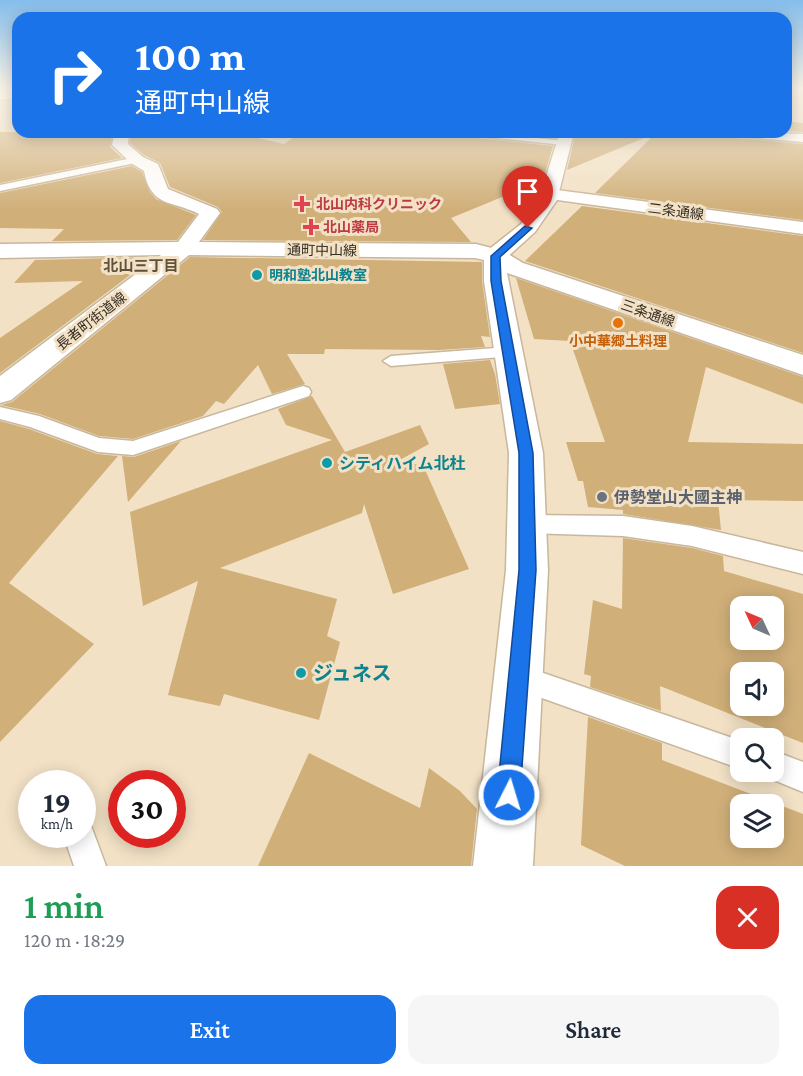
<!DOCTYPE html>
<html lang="en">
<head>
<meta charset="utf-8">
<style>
  body { margin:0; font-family:"Crimson Pro","Noto Sans JP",serif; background:#f6f6f7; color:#1f2937; height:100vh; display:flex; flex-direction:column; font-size:22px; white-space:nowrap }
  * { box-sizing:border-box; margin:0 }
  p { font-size:20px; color:#747a83 }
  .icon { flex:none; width:33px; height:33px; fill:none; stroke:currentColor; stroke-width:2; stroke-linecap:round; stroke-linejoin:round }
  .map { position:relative; height:866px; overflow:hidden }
  .panel { display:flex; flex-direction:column; background:#fff; flex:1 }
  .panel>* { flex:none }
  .hud { position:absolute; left:12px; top:12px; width:780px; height:126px; border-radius:18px; box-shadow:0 3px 15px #0003; background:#1a73e8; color:#fff; overflow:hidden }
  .needle { width:39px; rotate:314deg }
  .buttons { position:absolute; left:730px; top:596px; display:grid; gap:12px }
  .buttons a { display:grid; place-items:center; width:54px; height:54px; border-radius:12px; background:#fff; box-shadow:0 3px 15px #0003; font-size:30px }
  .speed { position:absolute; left:18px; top:770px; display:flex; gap:12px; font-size:30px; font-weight:700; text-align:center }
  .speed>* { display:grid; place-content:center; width:78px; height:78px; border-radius:50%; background:#fff; box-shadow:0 3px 15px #0003; line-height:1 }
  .speed small { font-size:15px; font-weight:400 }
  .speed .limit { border:9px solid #d22; background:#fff; color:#111 }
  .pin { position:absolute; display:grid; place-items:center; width:51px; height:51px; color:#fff; margin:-62px -26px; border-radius:50% 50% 50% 0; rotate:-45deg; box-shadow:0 0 6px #0007 }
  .pin .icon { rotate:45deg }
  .me { position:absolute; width:66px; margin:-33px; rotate:5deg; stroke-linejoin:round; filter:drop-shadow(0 0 4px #0008) }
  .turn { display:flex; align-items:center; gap:21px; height:126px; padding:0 24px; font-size:27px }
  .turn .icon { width:78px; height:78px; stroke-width:2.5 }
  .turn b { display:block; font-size:42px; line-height:51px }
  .round { display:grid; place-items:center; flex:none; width:63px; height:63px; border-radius:18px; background:#f6f6f7 }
  .headline { display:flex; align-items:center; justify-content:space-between; height:102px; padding:0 24px }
  h1 { font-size:36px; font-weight:600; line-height:45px; color:#1e9e55 }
  .primary-button { display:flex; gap:12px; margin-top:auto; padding:12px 24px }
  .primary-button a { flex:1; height:69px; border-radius:18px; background:#1a73e8; color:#fff; font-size:24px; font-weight:600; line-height:69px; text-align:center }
  .primary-button a+a { background:#f6f6f7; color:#1f2937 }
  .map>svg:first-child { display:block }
  .building { fill:#d0af79; fill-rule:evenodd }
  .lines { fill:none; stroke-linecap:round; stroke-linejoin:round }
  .service-casing { stroke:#c8b79c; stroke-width:3 }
  .minor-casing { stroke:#c8b79c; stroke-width:3 }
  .tertiary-casing { stroke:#c8b79c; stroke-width:3 }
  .service { fill:#fff; fill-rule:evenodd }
  .minor { fill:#fff; fill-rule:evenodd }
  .tertiary { fill:#fff; fill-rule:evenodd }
  .route { fill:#1a73e8; stroke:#114b97; stroke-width:1.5 }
  .health-dot { fill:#e0444e; stroke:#f2e1c5; stroke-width:2 }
  .culture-dot { fill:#0f9aa8; stroke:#f2e1c5; stroke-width:2 }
  .food-dot { fill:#e8710a; stroke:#f2e1c5; stroke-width:2 }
  .worship-dot { fill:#6b7280; stroke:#f2e1c5; stroke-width:2 }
  .labels { text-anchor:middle; stroke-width:6; stroke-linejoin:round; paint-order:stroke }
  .far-health-label { font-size:14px; font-weight:bold; fill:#be3a42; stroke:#f2e1c5; text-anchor:start }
  .far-street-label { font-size:14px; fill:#352e23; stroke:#f2e1c5 }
  .far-culture-label { font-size:14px; font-weight:bold; fill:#0d838f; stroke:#f2e1c5; text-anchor:start }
  .far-food-label { font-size:14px; font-weight:bold; fill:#c56008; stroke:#f2e1c5 }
  .far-neighbourhood-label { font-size:15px; font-weight:bold; fill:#60513a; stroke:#f2e1c5 }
  .culture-label { font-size:16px; font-weight:bold; fill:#0d838f; stroke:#f2e1c5; text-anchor:start }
  .worship-label { font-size:16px; font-weight:bold; fill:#5b616d; stroke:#f2e1c5; text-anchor:start }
  .near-culture-label { font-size:20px; font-weight:bold; fill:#0d838f; stroke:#f2e1c5; text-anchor:start }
</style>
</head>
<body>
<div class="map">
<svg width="803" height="866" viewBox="0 0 803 866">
  <rect width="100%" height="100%" fill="#f2e1c5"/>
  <!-- building -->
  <path class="building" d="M786 121 803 123V132L786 131Z
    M0 132H113L110 147 122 158 0 183Z
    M131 132H233L284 144 301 132H450L456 136 553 146 543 180 451 218 471 242 203 240 222 212 218 207 170 187 160 163 144 155 130 143Z
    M500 132H558L556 138Z
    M576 132H726L735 138 803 144V220L595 193 656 133 567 170Z
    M132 166 142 172 150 192 156 199 196 215 177 240 52 241 64 229 0 228V193Z
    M582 206 803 236V353L525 261Z
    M154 257 0 373V338L83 281 14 283 35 260Z
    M190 257 482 262V281L490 337 481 336 485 347 439 350 325 349 324 354H287L305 384 272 394 258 365 224 404 216 401 203 416 133 439 99 436 40 414 1 405 12 402Z
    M516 278 803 377V404L706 367 688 442 803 444V501L718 500 721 530 623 514V510L588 507 583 481H578L566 442H605L570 341 534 339Z
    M490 360 495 374 500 404 455 409 443 364Z
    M312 396 345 452 420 425 429 444 396 462 423 465 469 569 393 594 364 504 362 513 220 568 337 599 327 636 340 642 319 720 224 694 220 706 168 695 198 581 143 606 130 512 332 440 286 425 278 409Z
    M0 421 29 429 97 454 118 456 9 583 94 644 0 742Z
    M181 441 128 502 122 456 134 457Z
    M623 538 692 548 723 556 724 571 803 594V743L660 686 661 711 590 687 591 676 584 674 593 600 622 609ZM741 606H774V639H741ZM741 672H774V705H741Z
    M588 717 662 743V760L803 814V866H625L581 845ZM741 804H774V837H741Z
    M309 753 420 808 429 768 460 791 477 809 471 866H258Z"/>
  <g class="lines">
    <defs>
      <path id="service" d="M452 132H479L564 141 568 143 564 145 456 134Z
        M137 157 140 158V162L0 191V185Z
        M509 347 514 348 517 352 514 356 391 366 383 361 391 356Z
        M303 386 309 388 311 392 309 396 133 455 98 452 30 427 0 419V407L39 416 99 438 133 441Z
        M526 515 623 516 692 526 803 552V574L692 546 623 536 526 533 519 531 515 524 519 517Z
        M520 665 741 741V769L511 687 507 678 511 669Z
        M774 751 803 762V792L764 776 761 771H774Z
        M82 820 90 823 106 866H74L63 834H82Z"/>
      <path id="minor" d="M18 90V98L0 100V92Z
        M115 132H129L128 144 143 157 158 164 168 189 217 209 220 213 199 242 476 244 503 251 523 263 803 355V375L507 273 543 453 548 570 533 866H473L506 570 509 453 484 281V260L475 258 189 255 11 400 0 403V376L161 255 0 258V244L178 242 199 214C172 200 151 208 144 171L131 163 112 145Z
        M728 132 803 134V142L735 136Z
        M549 189 803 222V234L543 198 540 194 543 190Z"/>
      <path id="tertiary" d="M560 132H574L557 200 535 232 503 261 495 263 487 261 484 256 487 251 521 224 539 199Z"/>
    </defs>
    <!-- service casing -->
    <use href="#service" class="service-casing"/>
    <!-- minor casing -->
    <use href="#minor" class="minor-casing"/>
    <!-- tertiary casing -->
    <use href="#tertiary" class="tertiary-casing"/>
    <!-- service -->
    <use href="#service" class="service"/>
    <!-- minor -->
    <use href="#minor" class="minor"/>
    <!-- tertiary -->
    <use href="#tertiary" class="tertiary"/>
  </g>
  <!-- sky -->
  <linearGradient id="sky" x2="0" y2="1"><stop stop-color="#85bdec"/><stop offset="0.42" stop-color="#f9f2e5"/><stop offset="1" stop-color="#f9f2e5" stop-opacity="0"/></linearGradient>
  <rect width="803" height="210" fill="url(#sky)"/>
  <!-- route -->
  <path class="route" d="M525 226 532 228 500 257 501 281 533 453 536 570 520 795 517 803 509 807 501 803 497 795 519 570V453L491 281V256Z"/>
  <!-- markers -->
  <g class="health-dot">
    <path d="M299 195h6v6h6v6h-6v6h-6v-6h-6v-6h6z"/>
    <path d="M308 218h6v6h6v6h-6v6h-6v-6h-6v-6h6z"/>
  </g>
  <g class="culture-dot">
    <circle cx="257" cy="275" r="6"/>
    <circle cx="327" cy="463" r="6"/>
    <circle cx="301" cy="673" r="6"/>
  </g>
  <circle class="food-dot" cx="618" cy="323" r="6"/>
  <circle class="worship-dot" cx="602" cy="497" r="6"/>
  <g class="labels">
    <!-- far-health labels -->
    <g class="far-health-label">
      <text x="316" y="209">北山内科クリニック</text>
      <text x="323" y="232">北山薬局</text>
    </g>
    <!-- far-street labels -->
    <g class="far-street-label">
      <text transform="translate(676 211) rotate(7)" y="5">二条通線</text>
      <text transform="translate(322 250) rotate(1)" y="5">通町中山線</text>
      <text transform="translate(648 313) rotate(19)" y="5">三条通線</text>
      <text transform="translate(91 321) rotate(-38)" y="5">長者町街道線</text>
    </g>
    <!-- far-culture labels -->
    <g class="far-culture-label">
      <text x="269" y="280">明和塾北山教室</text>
    </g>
    <!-- far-food labels -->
    <g class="far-food-label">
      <text x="618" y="346">小中華郷土料理</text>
    </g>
    <!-- far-neighbourhood labels -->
    <g class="far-neighbourhood-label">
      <text x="141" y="271">北山三丁目</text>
    </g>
    <!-- culture labels -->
    <g class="culture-label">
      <text x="339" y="469">シティハイム北杜</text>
    </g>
    <!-- worship labels -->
    <g class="worship-label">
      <text x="614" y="503">伊勢堂山大國主神</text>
    </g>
    <!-- near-culture labels -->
    <g class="near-culture-label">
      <text x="313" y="680">ジュネス</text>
    </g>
  </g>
</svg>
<div class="buttons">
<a><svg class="needle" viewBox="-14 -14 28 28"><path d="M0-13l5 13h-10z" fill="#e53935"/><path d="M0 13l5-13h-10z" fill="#747a83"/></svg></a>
<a><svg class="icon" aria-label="sound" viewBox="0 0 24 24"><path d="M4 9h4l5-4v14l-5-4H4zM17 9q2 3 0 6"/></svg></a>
<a><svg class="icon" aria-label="search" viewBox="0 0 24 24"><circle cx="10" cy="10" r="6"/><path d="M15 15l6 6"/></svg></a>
<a><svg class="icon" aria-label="layers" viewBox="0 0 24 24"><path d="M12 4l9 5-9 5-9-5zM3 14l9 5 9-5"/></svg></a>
</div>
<div class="speed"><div>19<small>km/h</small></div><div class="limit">30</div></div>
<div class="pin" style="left:528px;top:228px;background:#d93025"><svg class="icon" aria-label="arrive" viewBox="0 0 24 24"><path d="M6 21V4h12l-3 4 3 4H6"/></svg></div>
<svg class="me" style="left:509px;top:795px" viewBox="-20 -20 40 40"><circle r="17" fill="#1a73e8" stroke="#fff" stroke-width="3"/><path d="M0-11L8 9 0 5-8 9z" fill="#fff"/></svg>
<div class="hud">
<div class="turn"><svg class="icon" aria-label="right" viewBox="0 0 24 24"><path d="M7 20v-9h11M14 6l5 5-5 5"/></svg><div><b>100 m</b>通町中山線</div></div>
</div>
</div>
<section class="panel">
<div class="headline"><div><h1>1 min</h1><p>120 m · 18:29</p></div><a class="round" style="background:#d93025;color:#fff"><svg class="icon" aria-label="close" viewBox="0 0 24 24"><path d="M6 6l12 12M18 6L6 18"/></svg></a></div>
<div class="primary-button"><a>Exit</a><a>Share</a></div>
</section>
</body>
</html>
